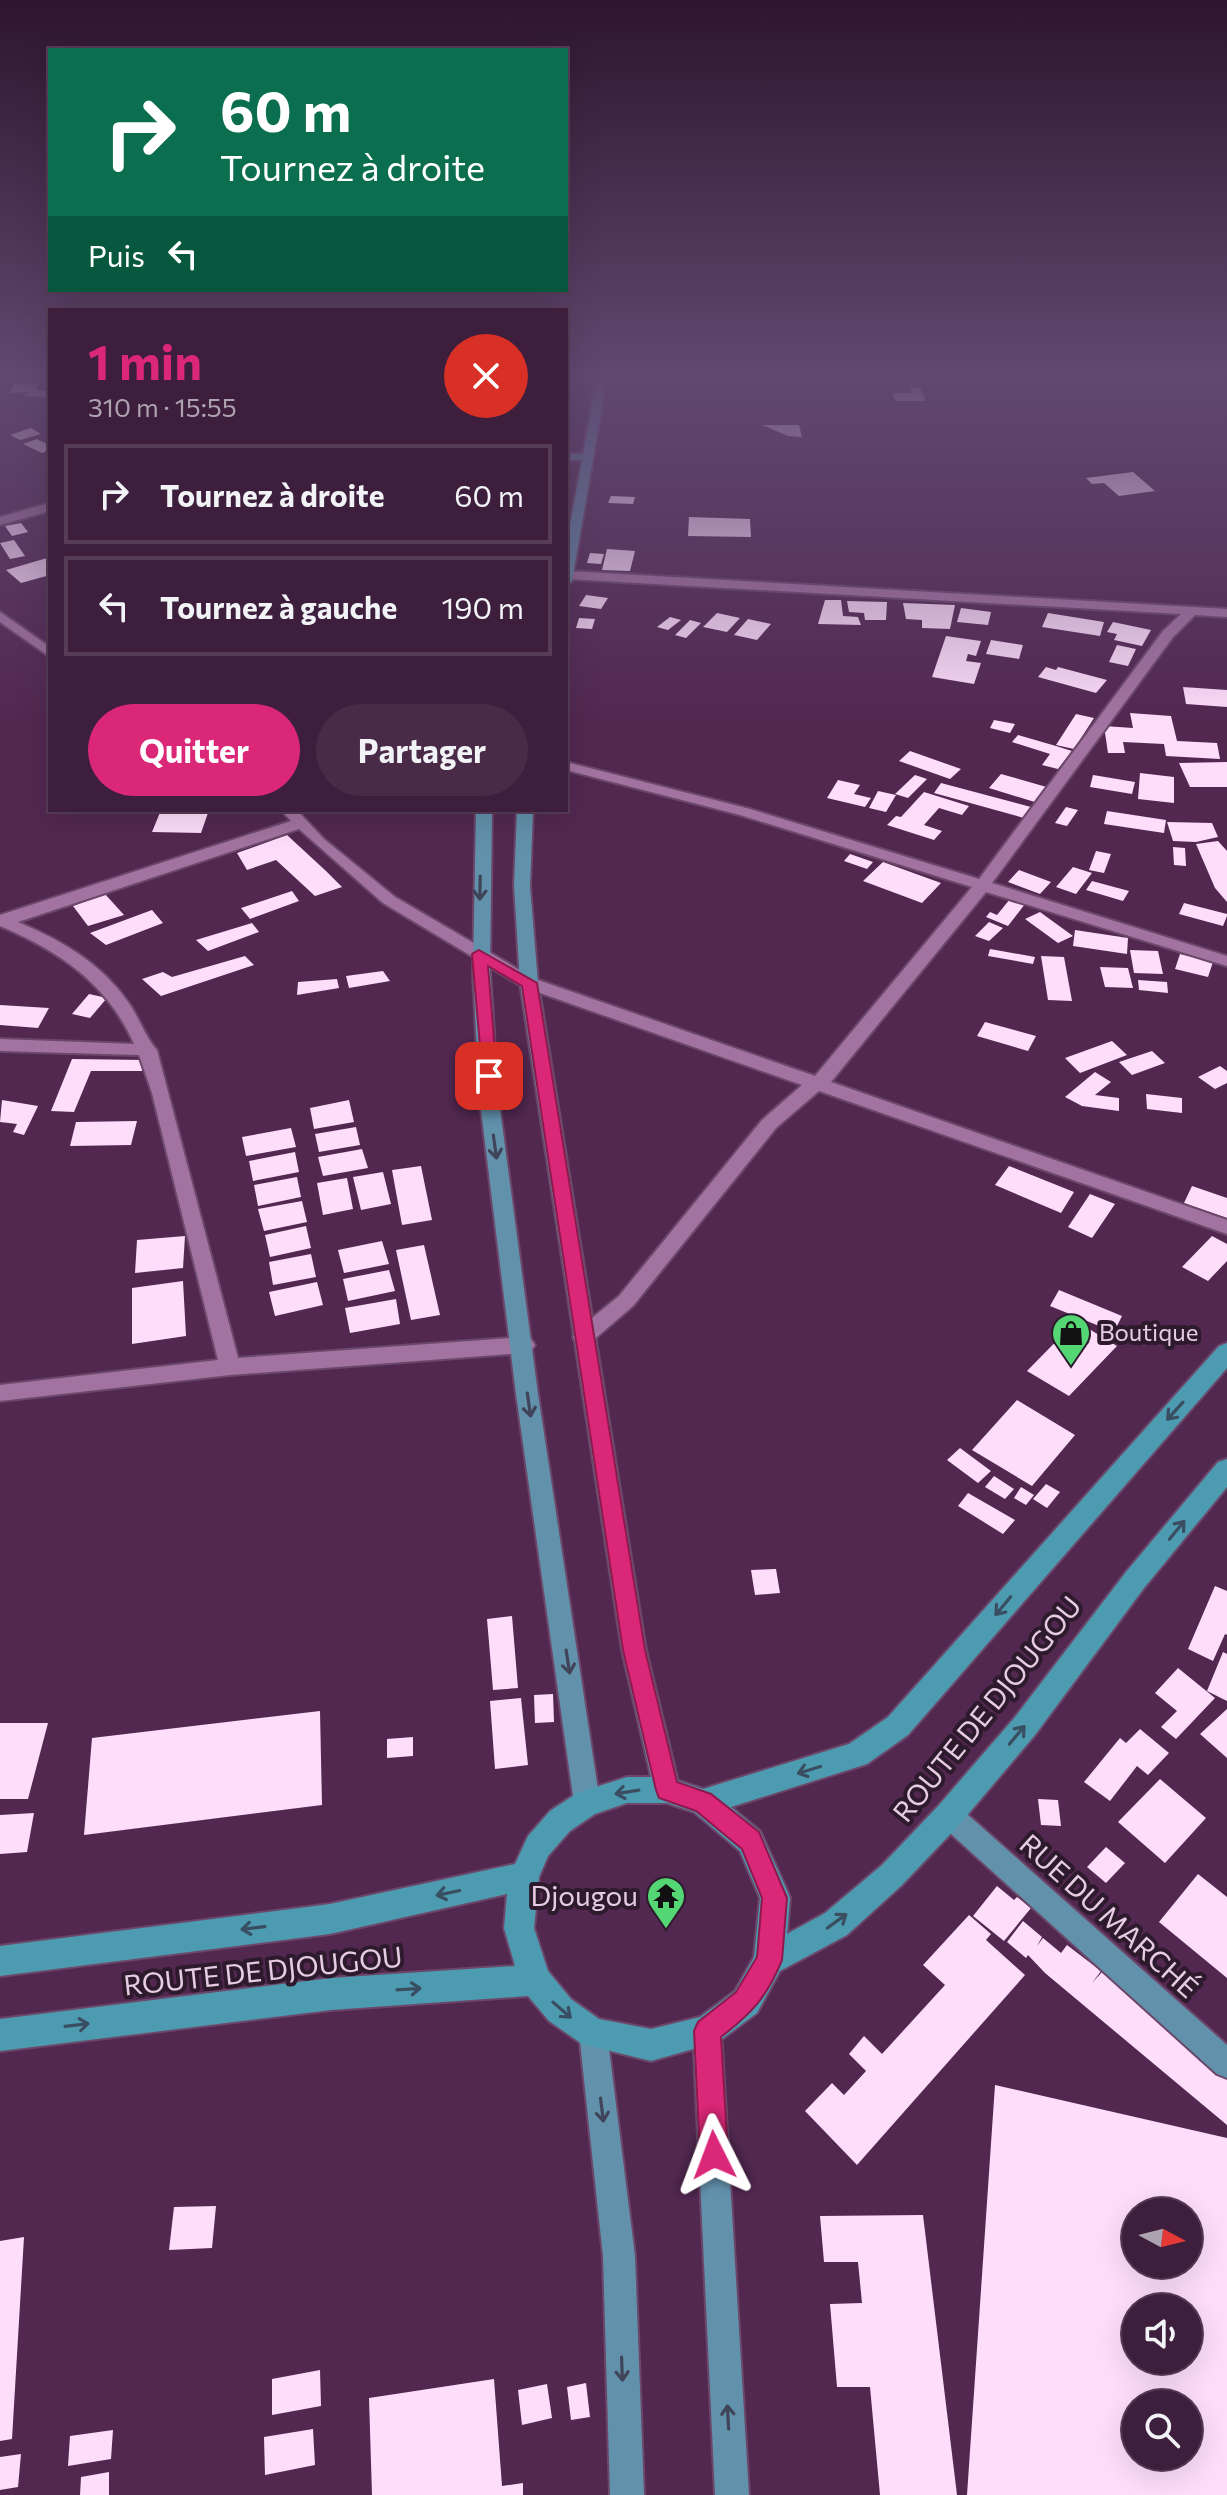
<!DOCTYPE html>
<html lang="fr">
<head>
<meta charset="utf-8">
<style>
  body { margin:0; font-family:Commissioner,sans-serif; background:#492b48; color:#f1f3f6; height:100vh; display:flex; flex-direction:column; font-size:30px; white-space:nowrap }
  * { box-sizing:border-box; margin:0 }
  p { font-size:26px; color:#ada2b0 }
  .icon { flex:none; width:44px; height:44px; fill:none; stroke:currentColor; stroke-width:2; stroke-linecap:round; stroke-linejoin:round }
  .map { position:relative; flex:1; overflow:hidden }
  .drawer { position:absolute; left:48px; top:308px; width:520px; height:504px; display:flex; flex-direction:column; background:#3e1e3d; border-radius:0px; box-shadow:0 8px 32px #0002,0 0 0 2px #573c57 }
  .drawer>* { flex:none }
  .hud { position:absolute; left:48px; top:48px; width:520px; height:244px; border-radius:0px; box-shadow:0 8px 32px #0002,0 0 0 2px #573c57; background:#0b6e4f; color:#fff; overflow:hidden }
  .needle { width:52px; rotate:97deg }
  .fabs { position:absolute; left:1122px; top:2198px; display:grid; gap:16px }
  .fabs a { display:grid; place-items:center; width:80px; height:80px; border-radius:50%; background:#3e1e3d; box-shadow:0 8px 32px #0002,0 0 0 2px #573c57; font-size:40px }
  .pin { position:absolute; display:grid; place-items:center; width:68px; height:68px; color:#fff; margin:-34px; border-radius:16px; box-shadow:0 4px 12px #0006 }
  .me { position:absolute; width:88px; margin:-44px; rotate:357deg; stroke-linejoin:round; filter:drop-shadow(0 0 6px #0008) }
  .turn { display:flex; align-items:center; gap:28px; height:168px; padding:0 40px; font-size:36px }
  .turn .icon { width:104px; height:104px; stroke-width:2.5 }
  .turn b { display:block; font-size:56px; line-height:68px }
  .then { display:flex; align-items:center; height:76px; padding:0 40px; background:#0003; gap:16px; font-size:30px }
  .round { display:grid; place-items:center; flex:none; width:84px; height:84px; border-radius:42px; background:#492b48 }
  .head { display:flex; align-items:center; justify-content:space-between; height:136px; padding:0 40px }
  h1 { font-size:48px; font-weight:700; line-height:60px; color:#db2777 }
  .cta { display:flex; gap:16px; margin-top:auto; padding:16px 40px }
  .cta a { flex:1; height:92px; border-radius:48px; background:#db2777; color:#fff; font-size:32px; font-weight:700; line-height:92px; text-align:center }
  .cta a+a { background:#492b48; color:#f1f3f6 }
  ul { padding:0; list-style:none }
  li { display:flex; align-items:center; gap:24px; height:100px; margin:0 16px 12px; padding:0 24px; border:4px solid #573c57; border-radius:0px }
  li div { flex:1 }
  li b { display:block; font-size:30px }
  li em { font-style:normal }
  .map>svg:first-child { display:block }
  .building { fill:#fdddfa; fill-rule:evenodd }
  .lines { fill:none; stroke-linecap:round; stroke-linejoin:round }
  .minor-casing { stroke:#6b476a; stroke-width:4 }
  .primary-casing { stroke:#6b476a; stroke-width:4 }
  .trunk-casing { stroke:#6b476a; stroke-width:4 }
  .minor { fill:#a273a0; fill-rule:evenodd }
  .primary { fill:#6291ac; fill-rule:evenodd }
  .trunk { fill:#4d9bb0; fill-rule:evenodd }
  .oneway { stroke:#404459 }
  .oneway2 { stroke:#3a4e61 }
  .route { fill:#db2777; stroke:#8e194d; stroke-width:2 }
  .labels { text-anchor:middle; stroke-width:8; stroke-linejoin:round; paint-order:stroke }
  .poi-label { font-size:24px; fill:#e6cce3; stroke:#2d1a2c; text-anchor:start }
  .near-street-label { font-size:28px; fill:#e6cce3; stroke:#2d1a2c }
  .near-poi-label { font-size:28px; fill:#e6cce3; stroke:#2d1a2c; text-anchor:end }
</style>
</head>
<body>
<div class="map">
<svg width="1227" height="2495" viewBox="0 0 1227 2495">
  <rect width="100%" height="100%" fill="#522851"/>
  <!-- building -->
  <path class="building" d="M39 383 36 390 50 391 49 397 26 396 29 392 10 393 13 384Z
    M910 388H920L926 401H896L892 393H912Z
    M762 425H799L802 437 788 436Z
    M31 428 41 434 20 440 10 435Z
    M37 439 49 445 47 446 50 450 42 453 23 444Z
    M1133 472 1155 491 1119 496 1104 483 1092 484 1086 478Z
    M611 496 635 497 633 504 608 503Z
    M689 517 750 519 751 537 688 536Z
    M21 523 28 532 12 536 5 526Z
    M14 540 25 556 10 559 0 543Z
    M607 549 635 551 630 571 602 570Z
    M590 553 604 554 601 564 587 563Z
    M47 558 50 561V575L21 583 6 570Z
    M586 595 608 598 601 609 579 606Z
    M825 600H841L843 616 858 617 861 625 818 624Z
    M847 601 887 602 886 620H865L864 613 849 612Z
    M903 603 955 605 950 629 922 628V620L906 619Z
    M961 608 991 612 988 625 957 622Z
    M717 613 740 618 727 632 703 627Z
    M1048 613 1104 622 1100 636 1042 627Z
    M670 617 681 620 668 630 657 627Z
    M579 618 595 619 592 629 576 628Z
    M748 619 771 624 757 640 734 635Z
    M690 620 701 623 686 638 675 635Z
    M1113 622 1151 630 1142 646 1114 640 1117 634 1107 632Z
    M946 636 981 641 976 656 968 654 966 661 981 663 974 684 932 677Z
    M991 640 1023 645 1019 659 986 654Z
    M1117 645 1136 649 1128 666 1109 662Z
    M1046 667 1056 670 1058 667 1107 680 1096 693 1038 677Z
    M1183 687 1227 690V707L1186 704Z
    M1130 713 1171 716 1177 741 1217 743 1220 759 1166 756 1164 744 1123 742 1125 753H1108L1104 726 1133 728Z
    M1076 714 1094 718 1074 749 1056 745Z
    M994 720 1015 724 1010 733 990 728Z
    M1018 735 1056 746 1072 751 1058 769 1042 765 1050 754 1012 742Z
    M910 751 961 769 950 779 899 761Z
    M1227 762V787H1190L1179 763Z
    M1140 773 1174 777V803L1138 799Z
    M1001 774 1050 788 1038 803 989 788Z
    M915 775 927 779 908 798 895 794Z
    M1093 775 1135 782 1132 794 1090 787Z
    M838 780 860 785 854 794 871 798 865 807 827 798Z
    M941 783 1031 807 1024 818 934 793Z
    M878 791 896 795 886 812 869 808Z
    M924 792 969 806 962 815 939 808 924 825 942 831 934 840 887 825 896 816 901 817Z
    M1066 807 1078 810 1067 826 1055 823Z
    M161 810H209L201 833 152 832Z
    M1107 811 1166 820 1164 833 1104 824Z
    M1167 822 1212 823 1218 837 1196 842 1173 841Z
    M287 835 326 871 342 887 315 896 276 860 247 870 237 853Z
    M1218 841 1227 851V902L1215 888 1196 844Z
    M1173 847 1185 848 1186 866 1174 865Z
    M1096 851 1111 854 1104 873 1089 870Z
    M850 854 873 862 867 869 844 861Z
    M883 862 941 883 922 903 863 881Z
    M1073 867 1092 873 1076 894 1056 887Z
    M1019 870 1051 882 1040 894 1008 882Z
    M1092 881 1129 891 1123 901 1086 890Z
    M292 891 299 901 250 919 241 908Z
    M105 894 124 915 88 926 73 906Z
    M1010 899 1025 904 1008 926 986 917 990 912 997 915Z
    M1184 903 1227 914V916L1223 926 1179 914Z
    M152 910 163 923 106 945 90 933Z
    M1040 912 1073 936 1058 943 1025 919Z
    M989 922 1003 928 989 941 975 936Z
    M252 923 259 932 208 951 196 940Z
    M1075 930 1128 938 1127 954 1073 946Z
    M990 949 1035 957 1033 964 988 956Z
    M1130 950 1158 951 1163 974 1134 973Z
    M1180 954 1213 962 1208 977 1175 969Z
    M245 956 254 965 161 996 142 979 163 972 172 977Z
    M1041 956 1064 957 1072 1001 1048 1000Z
    M1100 967 1128 968 1133 988 1105 987Z
    M383 971 390 981 349 988 346 976Z
    M337 979 339 988 297 995 298 982Z
    M1138 980 1167 982 1168 993 1139 990Z
    M89 994 107 998 90 1018 72 1014Z
    M0 1005 49 1008 38 1028 0 1025Z
    M985 1022 1036 1036 1028 1051 977 1036Z
    M1112 1041 1127 1055 1080 1073 1065 1058Z
    M1152 1051 1165 1063 1132 1075 1119 1062Z
    M72 1059 144 1060 142 1071H91L74 1112 51 1111Z
    M1220 1066 1227 1071V1083L1215 1089 1198 1077Z
    M1095 1072 1111 1082 1095 1095 1119 1098V1111L1082 1106 1065 1097Z
    M1146 1094 1182 1098V1113L1147 1109Z
    M2 1100 38 1106 24 1135 13 1132 17 1124 0 1122Z
    M349 1100 354 1122 314 1129 310 1108Z
    M137 1121 131 1145 70 1146 76 1122Z
    M356 1127 360 1145 319 1152 315 1134Z
    M291 1128 296 1147 246 1156 242 1137Z
    M362 1149 368 1168 323 1176 318 1157Z
    M295 1152 299 1172 253 1181 249 1161Z
    M421 1166 432 1220 402 1225 392 1170Z
    M1009 1166 1074 1192 1061 1213 995 1185Z
    M383 1172 391 1204 361 1210 353 1177Z
    M297 1177 301 1197 258 1206 254 1185Z
    M347 1178 353 1209 323 1215 317 1183Z
    M1192 1186 1227 1198V1218L1184 1203Z
    M1090 1194 1115 1204 1092 1238 1068 1227Z
    M302 1201 307 1222 264 1231 258 1209Z
    M306 1226 311 1248 270 1257 265 1235Z
    M185 1236 183 1268 135 1273 137 1240Z
    M1212 1236 1227 1244V1261L1208 1281 1182 1267Z
    M382 1241 389 1264 344 1273 338 1250Z
    M424 1245 440 1315 411 1320 396 1250Z
    M311 1254 316 1277 273 1285 269 1262Z
    M389 1270 395 1291 348 1301 343 1279Z
    M183 1281 186 1336 132 1344V1288Z
    M317 1282 323 1305 275 1316 269 1292Z
    M1059 1290 1122 1316 1114 1332 1050 1306Z
    M396 1299 400 1324 350 1333 345 1308Z
    M1076 1321 1117 1346 1069 1396 1027 1371Z
    M1017 1400 1075 1435 1032 1486 972 1450Z
    M960 1448 991 1471 978 1483 947 1460Z
    M994 1476 1014 1489 1005 1499 985 1487Z
    M1046 1484 1060 1492 1047 1508 1033 1499Z
    M1021 1487 1034 1495 1026 1505 1014 1498Z
    M968 1493 1015 1520 1003 1534 958 1506Z
    M776 1569 780 1593 755 1595 751 1570Z
    M1215 1586 1227 1591V1635L1225 1634 1213 1661 1188 1649Z
    M512 1616 518 1688 493 1690 487 1619Z
    M1223 1652 1227 1654V1701L1207 1691Z
    M1178 1668 1215 1698 1176 1739 1161 1727 1177 1711 1155 1693Z
    M553 1694 554 1722 535 1723 534 1695Z
    M521 1698 528 1765 495 1769 490 1701Z
    M1227 1709V1758L1200 1734Z
    M320 1711 322 1805 84 1835 92 1738Z
    M0 1723H48L28 1799H0Z
    M1140 1729 1169 1753 1148 1775 1137 1766 1110 1801 1084 1782 1120 1738 1126 1743Z
    M413 1737V1756L387 1758V1739Z
    M1160 1779 1206 1818 1165 1863 1118 1822Z
    M1038 1799 1058 1800 1061 1826 1041 1825Z
    M34 1813 27 1852 0 1854V1815Z
    M1106 1847 1125 1863 1106 1883 1087 1867Z
    M1198 1874 1227 1897V1978L1159 1922Z
    M997 1886 1014 1900 1017 1897 1031 1908 1004 1941 973 1916Z
    M969 1915 991 1934 986 1940 1025 1975 857 2165 805 2111 832 2083 844 2095 866 2071 849 2054 864 2036 882 2054 945 1985 923 1965Z
    M1023 1921 1042 1937 1037 1946 1043 1938 1061 1953 1067 1945 1101 1971 1092 1983 1102 1972 1227 2076V2125L1045 1973 1028 1955 1026 1958 1007 1942Z
    M995 2085 1227 2138V2495H967ZM1136 2212H1188V2264H1136ZM1136 2308H1188V2360H1136ZM1136 2404H1188V2456H1136Z
    M216 2206 212 2248 169 2250 174 2207Z
    M923 2215 957 2495H880L870 2387H837L830 2304 862 2303 858 2262H824L820 2216Z
    M24 2237 12 2439 0 2441V2241Z
    M320 2370 321 2406 272 2415V2379Z
    M494 2379 502 2486 523 2483V2495H372L369 2398Z
    M586 2383 590 2417 571 2420 567 2387Z
    M547 2384 552 2418 522 2425 518 2390Z
    M313 2429 315 2465 265 2475 264 2437Z
    M113 2430 111 2459 68 2466 70 2436Z
    M21 2454 18 2487 0 2490V2457Z
    M109 2472V2495H80L81 2477Z"/>
  <g class="lines">
    <defs>
      <path id="minor" d="M50 503V511L0 525V517Z
        M568 571 1227 609V617L1195 615 1173 637 992 883 1227 956V966L986 892 831 1082 1227 1220V1234L819 1091 776 1128 633 1306 590 1343H576L573 1337 576 1331 619 1296 762 1120 802 1085 523 987 383 903 299 829 18 922C61 940 101 963 128 1002 139 1017 145 1037 157 1050L238 1358 524 1337 531 1339 535 1345 531 1351 524 1353 230 1375 0 1401V1385L218 1360 152 1093 139 1055 0 1051V1039L134 1044C107 983 59 951 0 926V915L291 821 281 810H297L324 839 395 897 535 979 815 1076 972 887 740 815 566 770V762L750 809 979 879 1163 631 1181 614 568 579Z
        M0 612 50 647V657L0 622Z"/>
      <path id="primary" d="M566 372H572L571 384 566 387Z
        M598 372H608L572 581 566 585V546L582 460H566V454H583Z
        M476 810H492L490 972 498 1094 538 1394 600 1803 596 1812 587 1815 578 1812 574 1803 516 1394 479 1094 473 972Z
        M517 810H533L530 886 538 983 646 1650 680 1790 676 1799 667 1802 658 1799 654 1790 622 1650 520 983 514 886Z
        M949 1803 958 1806 1227 2045V2078L1217 2074 940 1824 936 1815 940 1806Z
        M707 2017 717 2021 721 2031 749 2495H715L693 2031 697 2021Z
        M593 2019 603 2023 607 2033 635 2256 644 2495H610L603 2256 579 2033 583 2023Z"/>
      <path id="trunk" d="M1227 1343V1368L908 1735 867 1764 731 1807 760 1831 786 1888 790 1898 787 1934 825 1913 882 1865 939 1805 1015 1717 1126 1572 1218 1462 1227 1459V1487L1144 1588 1035 1735 959 1825 902 1885 847 1935 780 1971 757 2013 718 2042 651 2061 582 2044 549 2021 528 1996 331 2010 0 2051V2019L331 1978 515 1966 504 1928 507 1894 330 1934 0 1976V1946L330 1904 515 1864 528 1836 550 1811 577 1793 627 1777H667L703 1789 849 1744 888 1717 1219 1346ZM627 1803H667L694 1812 740 1851 760 1898 754 1957 735 1991 700 2017 651 2029 599 2019 571 1999 548 1971 534 1928 539 1877 548 1856 570 1831 595 1814Z"/>
    </defs>
    <!-- minor casing -->
    <use href="#minor" class="minor-casing"/>
    <!-- primary casing -->
    <use href="#primary" class="primary-casing"/>
    <!-- trunk casing -->
    <use href="#trunk" class="trunk-casing"/>
    <!-- minor -->
    <use href="#minor" class="minor"/>
    <!-- primary -->
    <use href="#primary" class="primary"/>
    <!-- trunk -->
    <use href="#trunk" class="trunk"/>
  </g>
  <!-- one-way arrows -->
  <defs><path id="oneway-shaft" d="M-6 0H5M1.5-3L5.5 0L1.5 3" fill="none" stroke-width="1.6" stroke-linecap="round" stroke-linejoin="round" transform="scale(2)"/></defs>
  <g class="oneway">
    <use href="#oneway-shaft" transform="translate(480 888) rotate(91)"/>
    <use href="#oneway-shaft" transform="translate(495 1147) rotate(82)"/>
    <use href="#oneway-shaft" transform="translate(529 1405) rotate(82)"/>
    <use href="#oneway-shaft" transform="translate(568 1662) rotate(81)"/>
    <use href="#oneway-shaft" transform="translate(602 2110) rotate(83)"/>
    <use href="#oneway-shaft" transform="translate(622 2369) rotate(88)"/>
    <use href="#oneway-shaft" transform="translate(728 2417) rotate(-93)"/>
  </g>
  <g class="oneway2">
    <use href="#oneway-shaft" transform="translate(1175 1411) rotate(132)"/>
    <use href="#oneway-shaft" transform="translate(1177 1530) rotate(-51)"/>
    <use href="#oneway-shaft" transform="translate(1003 1606) rotate(130)"/>
    <use href="#oneway-shaft" transform="translate(1017 1735) rotate(-50)"/>
    <use href="#oneway-shaft" transform="translate(809 1770) rotate(163)"/>
    <use href="#oneway-shaft" transform="translate(627 1792) rotate(171)"/>
    <use href="#oneway-shaft" transform="translate(448 1893) rotate(168)"/>
    <use href="#oneway-shaft" transform="translate(837 1921) rotate(-36)"/>
    <use href="#oneway-shaft" transform="translate(253 1928) rotate(173)"/>
    <use href="#oneway-shaft" transform="translate(409 1989) rotate(-4)"/>
    <use href="#oneway-shaft" transform="translate(562 2010) rotate(41)"/>
    <use href="#oneway-shaft" transform="translate(77 2025) rotate(-7)"/>
  </g>
  <!-- sky -->
  <linearGradient id="sky" x2="0" y2="1"><stop stop-color="#2d162d"/><stop offset="0.52" stop-color="#604870"/><stop offset="1" stop-color="#604870" stop-opacity="0"/></linearGradient>
  <rect width="1227" height="721" fill="url(#sky)"/>
  <!-- route -->
  <path class="route" d="M479 950 537 983 645 1650 677 1782 711 1794 759 1832 787 1898 782 1960C767 1997 752 2013 721 2037L728 2155 724 2165 714 2169 704 2165 700 2155 694 2031 698 2022 736 1992 757 1957 762 1898 742 1849 696 1811 659 1798 656 1790 623 1650 522 986 488 966 497 1076 495 1080H483L472 954Z"/>
  <!-- icons -->
  <defs>
    <symbol id="shop-pin" viewBox="-11 -11 22 30"><path d="M0 17L-7.5 6A9.5 9.5 0 1 1 7.5 6Z" fill="#53d673" stroke="#2d1a2c"/><path d="M-5-2.5h2.3a2.7 3.5 0 0 1 5.4 0H5L5.5 6h-11ZM-1.5-2.5h3a1.5 2.3 0 0 0-3 0Z" fill="#111"/></symbol>
    <symbol id="temple-pin" viewBox="-11 -11 22 30"><path d="M0 17L-7.5 6A9.5 9.5 0 1 1 7.5 6Z" fill="#53d673" stroke="#2d1a2c"/><path d="M0-6L5-2H3V0L6.5 2.5H4V6H1.5V3h-3V6H-4V2.5H-6.5L-3 0V-2H-5Z" fill="#111"/></symbol>
  </defs>
  <g fill-rule="evenodd">
    <use href="#shop-pin" x="1049" y="1311" width="44" height="60"/>
    <use href="#temple-pin" x="644" y="1874" width="44" height="60"/>
  </g>
  <g class="labels">
    <!-- poi labels -->
    <g class="poi-label">
      <text x="1099" y="1341">Boutique</text>
    </g>
    <!-- near-street labels -->
    <g class="near-street-label">
      <text transform="translate(987 1709) rotate(-51)" y="10">ROUTE DE DJOUGOU</text>
      <text transform="translate(1109 1916) rotate(42)" y="10">RUE DU MARCHÉ</text>
      <text transform="translate(263 1971) rotate(-6)" y="10">ROUTE DE DJOUGOU</text>
    </g>
    <!-- near-poi labels -->
    <g class="near-poi-label">
      <text x="638" y="1906">Djougou</text>
    </g>
  </g>
</svg>
<div class="fabs">
<a><svg class="needle" viewBox="-14 -14 28 28"><path d="M0-13l5 13h-10z" fill="#e53935"/><path d="M0 13l5-13h-10z" fill="#ada2b0"/></svg></a>
<a><svg class="icon" aria-label="sound" viewBox="0 0 24 24"><path d="M4 9h4l5-4v14l-5-4H4zM17 9q2 3 0 6"/></svg></a>
<a><svg class="icon" aria-label="search" viewBox="0 0 24 24"><circle cx="10" cy="10" r="6"/><path d="M15 15l6 6"/></svg></a>
</div>
<div class="pin" style="left:489px;top:1076px;background:#d93025"><svg class="icon" aria-label="arrive" viewBox="0 0 24 24"><path d="M6 21V4h12l-3 4 3 4H6"/></svg></div>
<svg class="me" style="left:714px;top:2155px" viewBox="-20 -20 40 40"><path d="M0-17L14 15 0 8-14 15z" fill="#db2777" stroke="#fff" stroke-width="4"/></svg>
<div class="hud">
<div class="turn"><svg class="icon" aria-label="right" viewBox="0 0 24 24"><path d="M7 20v-9h11M14 6l5 5-5 5"/></svg><div><b>60 m</b>Tournez à droite</div></div>
<div class="then">Puis<svg class="icon" aria-label="left" viewBox="0 0 24 24"><path d="M17 20v-9H6M10 6l-5 5 5 5"/></svg></div>
</div>
<section class="drawer">
<div class="head"><div><h1>1 min</h1><p>310 m · 15:55</p></div><a class="round" style="background:#d93025;color:#fff"><svg class="icon" aria-label="close" viewBox="0 0 24 24"><path d="M6 6l12 12M18 6L6 18"/></svg></a></div>
<ul>
<li><svg class="icon" aria-label="right" viewBox="0 0 24 24"><path d="M7 20v-9h11M14 6l5 5-5 5"/></svg><div><b>Tournez à droite</b></div><em>60 m</em></li>
<li><svg class="icon" aria-label="left" viewBox="0 0 24 24"><path d="M17 20v-9H6M10 6l-5 5 5 5"/></svg><div><b>Tournez à gauche</b></div><em>190 m</em></li>
</ul>
<div class="cta"><a>Quitter</a><a>Partager</a></div>
</section>
</div>
</body>
</html>
